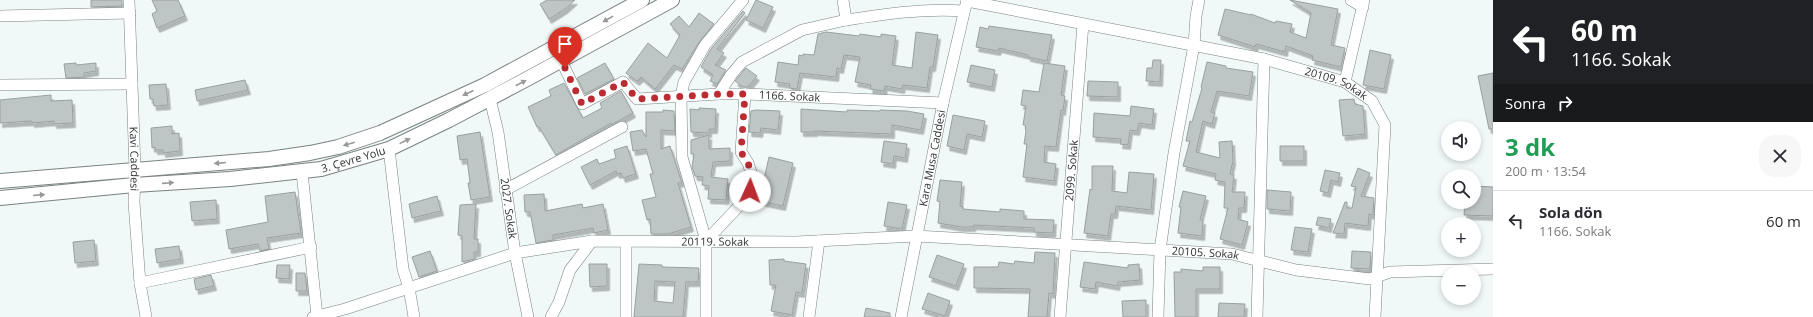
<!DOCTYPE html>
<html lang="tr">
<head>
<meta charset="utf-8">
<style>
  body { margin:0; font-family:"Open Sans",sans-serif; background:#f7f7f7; color:#2b2b33; height:100vh; display:flex; flex-direction:column; font-size:15px; white-space:nowrap }
  * { box-sizing:border-box; margin:0 }
  p { font-size:13px; color:#7c7c81 }
  .icon { flex:none; width:22px; height:22px; fill:none; stroke:currentColor; stroke-width:2; stroke-linecap:round; stroke-linejoin:round }
  .map { position:relative; flex:1; overflow:hidden }
  .drawer { display:flex; flex-direction:column; background:#fff; width:320px }
  .drawer>* { flex:none }
  .guide { background:#202124; color:#fff; overflow:hidden }
  .controls { position:absolute; left:1441px; top:121px; display:grid; gap:8px }
  .controls a { display:grid; place-items:center; width:40px; height:40px; border-radius:50%; background:#fff; box-shadow:0 2px 6px #0003; font-size:20px }
  .pin { position:absolute; display:grid; place-items:center; width:34px; height:34px; color:#fff; margin:-41px -17px; border-radius:50% 50% 50% 0; rotate:-45deg; box-shadow:0 0 4px #0007 }
  .pin .icon { rotate:45deg }
  .me { position:absolute; width:44px; margin:-22px; rotate:2deg; stroke-linejoin:round; filter:drop-shadow(0 0 3px #0008) }
  .turn { display:flex; align-items:center; gap:14px; height:84px; padding:0 12px; font-size:18px }
  .turn .icon { width:52px; height:52px; stroke-width:2.5 }
  .turn b { display:block; font-size:28px; line-height:34px }
  .then { display:flex; align-items:center; height:38px; padding:0 12px; background:#0003; gap:8px; font-size:15px }
  .round { display:grid; place-items:center; flex:none; width:42px; height:42px; border-radius:16px; background:#f7f7f7 }
  .head { display:flex; align-items:center; justify-content:space-between; height:68px; padding:0 12px }
  h1 { font-size:24px; font-weight:700; line-height:30px; color:#1e9e55 }
  ul { padding:0; list-style:none }
  li { display:flex; align-items:center; gap:12px; height:60px; padding:0 12px; border-top:1px solid #e1e1e2 }
  li div { flex:1 }
  li b { display:block; font-size:15px }
  li em { font-style:normal }
  main { display:flex; flex:1; min-height:0 }
  .map>svg:first-child { display:block }
  .building { fill:#bec5c5; stroke:#99a0a0; fill-rule:evenodd; filter:url(#shadow) }
  .lines { fill:none; stroke-linecap:round; stroke-linejoin:round }
  .minor-casing { stroke:#7b8282; stroke-width:12 }
  .major-casing { stroke:#7b8282; stroke-width:16 }
  .minor { stroke:#fff; stroke-width:11 }
  .major { stroke:#fff; stroke-width:14 }
  .oneway { fill:#989999 }
  .route { stroke:#bb2b32; stroke-width:7; stroke-dasharray:0 12.6 }
  .labels { text-anchor:middle; stroke-width:3.5; stroke-linejoin:round; paint-order:stroke }
  .street-label { font-size:11px; fill:#303333; stroke:#fff }
</style>
</head>
<body>
<main>
<div class="map">
<svg width="1493" height="317" viewBox="0 0 1493 317">
  <defs>
    <filter id="shadow"><feDropShadow dx="2.5" dy="4.5" stdDeviation="0" flood-color="#0004"/></filter>
  </defs>
  <rect width="100%" height="100%" fill="#f0f8f8"/>
  <!-- building -->
  <path class="building" d="M91 0H122V6L91 7Z
    M152 0H178L185 16 157 28 152 14 157 11Z
    M547 0H575L565 9 549 19 540 4Z
    M756 0 773 7 763 28 746 20Z
    M1290 0 1338 9 1331 45 1345 48 1341 67 1312 60 1313 56 1286 46 1285 52 1256 44 1255 47 1218 35 1225 9 1251 15V14L1275 23 1276 21 1292 24 1290 32 1306 38 1311 13Z
    M743 11 745 13 717 49 724 53 715 65 726 70 717 84 710 81 713 75 701 67 711 49Z
    M699 13 714 24 700 41 682 69 674 65 655 89 641 77 637 81 626 73 648 43 667 58 680 35 670 24 679 16 689 27Z
    M989 26 1052 35 1047 61 1028 57V55L999 48 998 51 976 47 980 27 988 29Z
    M826 32 859 36 860 34 881 37V34L896 36 892 65 912 68 916 32 938 35 933 67H930L927 88 903 85 902 89 885 86 884 91 870 89 871 85 855 82 860 57 844 55 841 69 837 68 836 77 800 73 797 89 789 88 790 84 775 82 778 62 798 65 799 55 803 56V54L814 55 818 34Z
    M1370 50 1391 55 1384 89 1363 85Z
    M1153 60H1161L1160 82 1146 81 1147 68H1152Z
    M1207 62 1226 66V68L1253 72 1249 96 1217 91 1211 112 1215 113 1212 124 1203 121 1196 152 1220 158 1219 142 1232 141 1233 161 1230 174 1234 175 1232 192H1245L1244 208H1239L1238 219 1248 222 1242 245 1220 239 1228 208H1224L1225 182 1215 180 1216 174 1183 166 1190 141H1186L1190 121 1192 122 1202 88 1201 87Z
    M76 63V65L96 63V71L84 73V77L66 78 64 64Z
    M605 63 614 79 585 94 577 78Z
    M1044 63 1065 66 1061 95 1065 96 1063 111 1061 110 1056 147 1045 146 1044 162 1056 164 1054 181 1023 177 1027 144H1024L1026 131 1025 125H1023L1026 106 1021 105 1023 90 1039 92Z
    M971 65 995 70 992 87 967 82Z
    M746 68 757 76 748 87H743L735 81Z
    M1493 73V129H1489L1478 76Z
    M245 80 248 90 197 101 195 90Z
    M1088 81 1118 82V97L1087 96Z
    M564 83 583 118 602 108 600 103 621 91 633 113 611 125V123L556 155 539 127H537L528 107 551 96 549 90Z
    M166 84 168 105 154 106 153 99H150L149 85Z
    M51 95V101L72 100 73 123 54 124V121L32 123V121L0 123V100Z
    M1354 99 1355 104 1363 106 1365 134 1343 136 1339 100Z
    M1131 106 1154 109 1152 125 1139 123 1137 131 1130 130 1128 145 1120 144 1121 139 1093 137 1094 113 1130 116Z
    M699 108 716 109 715 129H709V133L691 132 690 109 699 110Z
    M801 109 847 112V110L880 111V110L907 111 924 114 921 130 892 125V134L815 131V132H801Z
    M663 110 674 111 675 131 661 130V149L670 146 680 177 682 182 678 183 691 227 668 234H651L650 219 647 220 642 200 656 197 650 174H653L646 149 633 151 630 132 642 130 646 137V112H663Z
    M756 110 780 111 778 130 761 128 760 133 749 132 751 111Z
    M953 115 985 121 982 137 967 134 964 150 947 146Z
    M172 126V134L179 133 180 151 163 153V150H155V147L152 148 151 128Z
    M480 132 490 197 471 200 468 183H470L467 159 460 160 457 136Z
    M709 135V149L730 148V161L713 162 711 177 728 179 726 200 708 199 709 186 702 185 703 177 695 176 692 167 694 154H691V140Z
    M884 141 907 144 905 158 894 156 893 164 881 162Z
    M627 146 636 174 623 178 621 173 617 174 616 171 590 185 581 167 597 159 599 164 616 158 614 150Z
    M1280 146H1304V161H1280Z
    M769 157 793 163 783 206 759 201Z
    M1092 166H1113L1112 191 1127 193 1129 172 1154 174 1151 210 1116 206 1115 214H1111L1108 236 1084 233 1090 189 1092 190Z
    M1358 168 1370 173 1361 196 1374 198 1373 215 1369 214 1368 226 1345 223 1344 234 1333 233 1345 202H1347V208H1352L1356 187 1351 186Z
    M1325 170 1340 173 1338 182 1331 180 1328 193 1320 191Z
    M940 180 962 182 960 206 963 207V209L1000 212V209L1024 211V219L1054 220 1053 233 1034 232V228L974 225 973 227H961L938 223 940 202 937 201Z
    M1474 186 1493 187V216L1464 215 1465 202H1474Z
    M1267 190 1291 192 1290 211 1267 209Z
    M1183 191 1206 196 1200 220H1203L1202 236 1178 233 1181 207H1179Z
    M295 192 301 233 267 238 269 249 260 251 258 244 229 249 226 230 268 222 265 196Z
    M544 194 545 211 582 204 583 208 603 204 608 230 594 233 593 228 553 235V240L536 243 530 212H525L524 195Z
    M437 196 441 211 412 218 409 204Z
    M216 200 217 219 192 221 190 202Z
    M888 202 907 205 902 229 884 226Z
    M476 204 474 239H478V252H474V259L462 262V236L458 235 460 205Z
    M1318 217 1331 219 1329 228 1316 225Z
    M1295 227 1312 229 1308 252 1291 250Z
    M94 240 96 261 75 263 73 242Z
    M179 246 181 259 157 263 155 249Z
    M430 251 437 271 419 277 412 257Z
    M1352 251 1371 252 1370 269 1351 268Z
    M1035 252 1055 253 1053 294 1049 293 1047 317H1028L1030 289 974 288V267H998L999 262 1014 264 1015 261 1034 263Z
    M937 255 964 264 956 286 929 277Z
    M784 259V261L806 264 802 293 796 292 792 315 771 311 776 285H770L769 260Z
    M1084 262 1128 268V265L1139 264 1140 280 1118 282 1117 286 1096 282 1095 289 1080 287Z
    M589 264H607V286L590 287Z
    M639 264 662 265V267L699 268 698 282H686L683 317H634ZM655 281 675 282 673 303 654 301Z
    M277 265H290L289 279 276 278Z
    M1203 267H1220V289H1196V317H1175L1174 272H1181V269L1203 271Z
    M296 273H305L307 291H296Z
    M211 275 214 286 196 290 194 279Z
    M928 293 950 301 945 316 922 309Z
    M1146 300V317H1123L1122 301Z
    M1219 303 1245 304 1244 317H1218Z
    M866 308 890 313V317H864Z"/>
  <g class="lines">
    <defs>
      <g id="minor">
        <path id="s1" d="M129 0 135 169 134 202 140 283 146 317"/>
        <path d="M843 0 846 20C885 14 925 8 964 11"/>
        <path d="M1351 0 1363 7"/>
        <path id="s2" d="M967 1 1264 59 1345 82 1372 101 1385 125 1375 317"/>
        <path d="M0 16 130 13"/>
        <path id="s3" d="M561 60 582 104 623 82 637 99 719 94H745L943 103"/>
        <path d="M1345 82 1364 0"/>
        <path d="M0 85 132 84"/>
        <path d="M719 94 731 75 742 62 802 30 846 20"/>
        <path id="s4" d="M490 99 498 132 515 253 528 317"/>
        <path d="M389 149 403 269 409 288 414 317"/>
        <path d="M302 172 317 316"/>
        <path d="M505 190 622 127"/>
        <path d="M706 241 740 205 750 191 752 175 748 163 741 152 745 94"/>
        <path d="M140 283 311 247"/>
        <path id="s5" d="M313 317 345 309 515 253 592 241 796 242 916 236 1232 254 1296 270 1370 279 1390 272 1493 269"/>
        <path d="M551 317 559 302 570 270 592 241"/>
        <path d="M626 317V242"/>
        <path d="M706 317V241L682 157 681 96 684 82 705 45 743 0"/>
        <path d="M809 317 819 241"/>
        <path id="s6" d="M901 317 943 103 967 0"/>
        <path id="s7" d="M1060 317 1083 24"/>
        <path d="M1158 317 1160 250 1174 153 1194 45 1196 16 1199 0"/>
        <path d="M1257 317 1264 59"/>
      </g>
      <g id="major">
        <path d="M0 181 269 159 310 153 338 147 380 133 485 85 642 0"/>
        <path id="s8" d="M0 198 134 185 230 179 321 169 389 149 449 120 525 80 672 0"/>
      </g>
    </defs>
    <!-- minor casing -->
    <use href="#minor" class="minor-casing"/>
    <!-- major casing -->
    <use href="#major" class="major-casing"/>
    <!-- minor -->
    <use href="#minor" class="minor"/>
    <!-- major -->
    <use href="#major" class="major"/>
  </g>
  <!-- one-way arrows -->
  <defs><path id="oneway-solid" d="M-6-.8H1V-3.2L6.5 0L1 3.2V.8H-6Z"/></defs>
  <g class="oneway">
    <use href="#oneway-solid" transform="translate(608 19) rotate(151)"/>
    <use href="#oneway-solid" transform="translate(521 83) rotate(-28)"/>
    <use href="#oneway-solid" transform="translate(468 93) rotate(155)"/>
    <use href="#oneway-solid" transform="translate(405 141) rotate(-26)"/>
    <use href="#oneway-solid" transform="translate(349 144) rotate(164)"/>
    <use href="#oneway-solid" transform="translate(220 163) rotate(175)"/>
    <use href="#oneway-solid" transform="translate(168 183) rotate(-4)"/>
    <use href="#oneway-solid" transform="translate(39 195) rotate(-5)"/>
  </g>
  <g class="lines">
    <!-- route -->
    <path class="route" d="M565 68 582 104 623 82 637 99 720 94H745L741 152 748 163 752 175 750 191"/>
  </g>
  <g class="labels">
    <!-- street labels -->
    <g class="street-label">
      <text dy="4" stroke="none"><textPath href="#s2" startOffset="379">20109. Sokak</textPath></text>
      <text dy="4" stroke="none"><textPath href="#s3" startOffset="270">1166. Sokak</textPath></text>
      <text dy="4" stroke="none"><textPath href="#s6" startOffset="162">Kara Musa Caddesi</textPath></text>
      <text dy="4" stroke="none"><textPath href="#s1" startOffset="159">Kavi Caddesi</textPath></text>
      <text dy="4" stroke="none"><textPath href="#s8" startOffset="356">3. Çevre Yolu</textPath></text>
      <text dy="4" stroke="none"><textPath href="#s7" startOffset="147">2099. Sokak</textPath></text>
      <text dy="4" stroke="none"><textPath href="#s4" startOffset="111">2027. Sokak</textPath></text>
      <text dy="4" stroke="none"><textPath href="#s5" startOffset="413">20119. Sokak</textPath></text>
      <text dy="4" stroke="none"><textPath href="#s5" startOffset="904">20105. Sokak</textPath></text>
    </g>
  </g>
</svg>
<div class="controls">
<a><svg class="icon" aria-label="sound" viewBox="0 0 24 24"><path d="M4 9h4l5-4v14l-5-4H4zM17 9q2 3 0 6"/></svg></a>
<a><svg class="icon" aria-label="search" viewBox="0 0 24 24"><circle cx="10" cy="10" r="6"/><path d="M15 15l6 6"/></svg></a>
<a>+</a>
<a>−</a>
</div>
<div class="pin" style="left:565px;top:68px;background:#d93025"><svg class="icon" aria-label="arrive" viewBox="0 0 24 24"><path d="M6 21V4h12l-3 4 3 4H6"/></svg></div>
<svg class="me" style="left:750px;top:191px" viewBox="-20 -20 40 40"><circle r="19" fill="#fff"/><path d="M0-13L10 11 0 6-10 11z" fill="#bb2b32"/></svg>
</div>
<section class="drawer">
<div class="guide">
<div class="turn"><svg class="icon" aria-label="left" viewBox="0 0 24 24"><path d="M17 20v-9H6M10 6l-5 5 5 5"/></svg><div><b>60 m</b>1166. Sokak</div></div>
<div class="then">Sonra<svg class="icon" aria-label="right" viewBox="0 0 24 24"><path d="M7 20v-9h11M14 6l5 5-5 5"/></svg></div>
</div>
<div class="head"><div><h1>3 dk</h1><p>200 m · 13:54</p></div><a class="round"><svg class="icon" aria-label="close" viewBox="0 0 24 24"><path d="M6 6l12 12M18 6L6 18"/></svg></a></div>
<ul>
<li><svg class="icon" aria-label="left" viewBox="0 0 24 24"><path d="M17 20v-9H6M10 6l-5 5 5 5"/></svg><div><b>Sola dön</b><p>1166. Sokak</p></div><em>60 m</em></li>
</ul>
</section>
</main>
</body>
</html>
